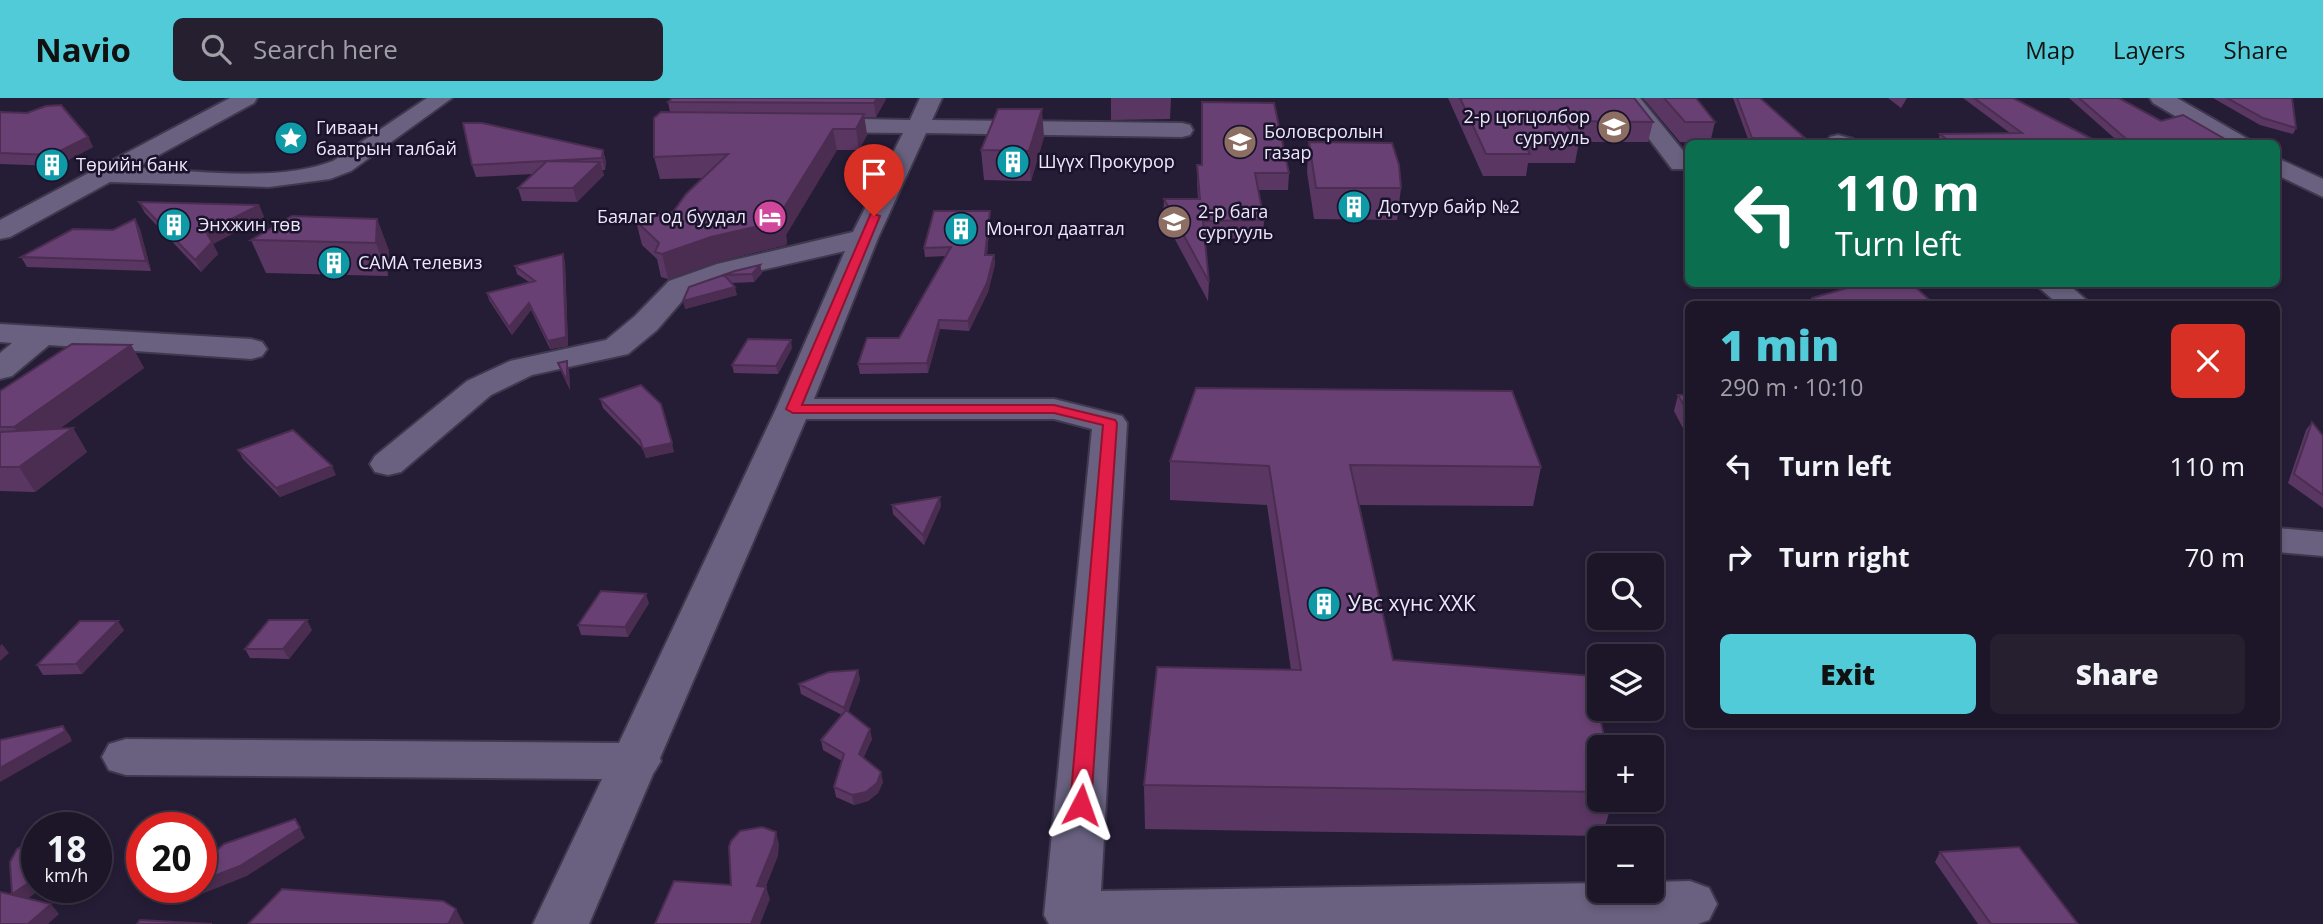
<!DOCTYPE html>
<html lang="en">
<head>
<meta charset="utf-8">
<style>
  body { margin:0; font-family:"Open Sans",sans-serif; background:#251f30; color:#f1f3f6; height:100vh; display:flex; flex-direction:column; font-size:26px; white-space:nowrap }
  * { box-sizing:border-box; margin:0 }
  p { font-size:23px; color:#a09fa8 }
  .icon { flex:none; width:38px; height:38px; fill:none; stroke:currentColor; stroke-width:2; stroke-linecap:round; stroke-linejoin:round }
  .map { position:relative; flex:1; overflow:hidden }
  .panel { position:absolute; left:1685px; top:203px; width:595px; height:427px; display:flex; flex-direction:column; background:#1c1628; border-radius:10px; box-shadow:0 4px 10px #0003,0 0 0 2px #3a3545 }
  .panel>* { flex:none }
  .hud { position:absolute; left:1685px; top:42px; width:595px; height:147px; border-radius:10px; box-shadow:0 4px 10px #0003,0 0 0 2px #3a3545; background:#0b6e4f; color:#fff; overflow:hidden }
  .controls { position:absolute; left:1587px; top:455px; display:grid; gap:14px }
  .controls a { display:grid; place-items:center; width:77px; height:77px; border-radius:10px; background:#1c1628; box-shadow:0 4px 10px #0003,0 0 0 2px #3a3545; font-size:35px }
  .speed { position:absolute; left:21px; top:714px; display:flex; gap:14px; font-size:35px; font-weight:700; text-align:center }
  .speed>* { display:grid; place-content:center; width:91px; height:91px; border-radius:50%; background:#1c1628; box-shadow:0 4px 10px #0003,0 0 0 2px #3a3545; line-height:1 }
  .speed small { font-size:18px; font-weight:400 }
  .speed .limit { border:10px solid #d22; background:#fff; color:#111 }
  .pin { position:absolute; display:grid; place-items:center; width:60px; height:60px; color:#fff; margin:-72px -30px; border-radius:50% 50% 50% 0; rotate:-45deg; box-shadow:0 0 7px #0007 }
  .pin .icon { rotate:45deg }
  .me { position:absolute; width:77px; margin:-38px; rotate:4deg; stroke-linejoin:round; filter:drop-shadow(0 0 5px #0008) }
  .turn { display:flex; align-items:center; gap:24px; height:147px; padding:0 35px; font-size:32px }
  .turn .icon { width:91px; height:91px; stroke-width:2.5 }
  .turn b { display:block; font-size:49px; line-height:60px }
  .round { display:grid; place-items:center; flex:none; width:74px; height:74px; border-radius:10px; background:#251f30 }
  .summary { display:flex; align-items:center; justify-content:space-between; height:119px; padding:0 35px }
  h1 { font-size:42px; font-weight:800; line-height:52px; color:#52cbd8 }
  .button { display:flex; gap:14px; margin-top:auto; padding:14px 35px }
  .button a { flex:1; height:80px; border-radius:10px; background:#52cbd8; color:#111; font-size:28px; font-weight:800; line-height:80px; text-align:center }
  .button a+a { background:#251f30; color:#f1f3f6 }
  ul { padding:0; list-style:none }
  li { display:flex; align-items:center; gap:21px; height:91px; padding:0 35px }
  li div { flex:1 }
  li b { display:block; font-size:26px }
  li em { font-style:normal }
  header { display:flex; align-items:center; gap:42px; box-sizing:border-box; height:98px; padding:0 35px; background:#52cbd8; color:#111 }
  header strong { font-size:33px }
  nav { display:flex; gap:38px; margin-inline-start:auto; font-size:24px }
  .search { width:490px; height:63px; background:#251f30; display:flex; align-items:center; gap:18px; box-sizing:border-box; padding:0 24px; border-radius:10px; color:#a09fa8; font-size:26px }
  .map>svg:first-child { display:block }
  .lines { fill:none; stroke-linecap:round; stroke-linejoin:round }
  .minor-casing { stroke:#3f384e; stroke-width:4 }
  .minor { fill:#69617f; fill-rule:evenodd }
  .wall { fill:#5a3763 }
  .shaded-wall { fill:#4a2d50 }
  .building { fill:#694073; stroke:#4a2d50; stroke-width:2 }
  .route { fill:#e11d48; stroke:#92132f; stroke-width:2 }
  .labels { text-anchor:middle; stroke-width:5; stroke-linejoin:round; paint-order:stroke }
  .far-poi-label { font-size:18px; fill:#ece8fa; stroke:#1b132c; text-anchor:start }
  .poi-label { font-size:21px; fill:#ece8fa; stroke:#1b132c; text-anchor:start }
</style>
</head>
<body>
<header>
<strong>Navio</strong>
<div class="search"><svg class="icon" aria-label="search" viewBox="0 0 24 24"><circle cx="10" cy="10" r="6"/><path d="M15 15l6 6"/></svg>Search here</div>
<nav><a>Map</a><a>Layers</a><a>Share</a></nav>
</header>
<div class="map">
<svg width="2323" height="826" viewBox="0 0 2323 826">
  <rect width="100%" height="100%" fill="#251d36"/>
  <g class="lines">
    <defs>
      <path id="minor" d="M230 0H257L254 5 135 70C196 72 276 85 333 63L427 0H452L351 73 330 81 269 89 110 84 10 139 0 141V122Z
        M920 0H942L932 22 1182 25 1190 27 1193 32 1190 37 1182 39 926 35 878 140 814 301H1054L1122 318 1127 325 1101 793 1600 785V793H1652V784L1690 783 1709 790 1717 806 1709 822 1698 826H1049L1044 817 1092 331 1054 321H806L660 660 661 663 653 676 589 826H533L602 681 126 677 109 672 102 659 109 646 126 641 619 645 776 311 845 153 736 178 689 195 657 232 628 256 532 277 491 297 401 374 388 377 375 374 370 366 375 358 467 283 510 263 606 242 635 218 669 183 717 166 853 134 903 35 812 34 804 32 801 27 804 22 812 20 910 22Z
        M1618 0H1640L1689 60V71H1672Z
        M2150 0H2177L2248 41 2251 46H2223L2153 5Z
        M1838 37 1853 41 1856 46H1827L1830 39Z
        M2277 60 2323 81V99L2277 77Z
        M2035 186H2068L2091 206H2058Z
        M0 226 251 241 262 244 267 251 262 258 251 261 49 247 12 278 0 281V255L12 245 0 244Z
        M2277 430 2323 434V458L2277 454Z"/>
    </defs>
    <!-- minor casing -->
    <use href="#minor" class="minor-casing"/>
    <!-- minor -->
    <use href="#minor" class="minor"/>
  </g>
  <!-- wall -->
  <path class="wall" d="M672 0H885L886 1 876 19H864L867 37 859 52H837L786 137 787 145 786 147 716 164 668 181 661 179 657 161 642 147 636 123 673 114 704 80 660 81 654 59 670 14 668 4Z
    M1111 0H1171L1170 21 1111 22Z
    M1448 0H1634L1653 24 1648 44H1579L1575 65H1528L1526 78H1483Z
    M1643 0H1696L1715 24 1710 45 1680 44Z
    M1733 0H1760L1805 40 1804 46H1750Z
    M1888 0H1907L1901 10Z
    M1963 0H2013L2102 46H1941L1938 43 1940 36 2010 35Z
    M2069 0H2119L2161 23 2238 46H2121Z
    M2213 0H2292L2296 30 2293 36 2260 27Z
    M0 14 88 39 93 49 57 68 0 66Z
    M1044 39 1031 83 984 82 981 52Z
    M1309 44 1401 90 1397 122 1314 121 1307 74Z
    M603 52 606 64 605 72H602L604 77 577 104 522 103 518 90 533 76 476 79 472 67Z
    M1197 67 1289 75 1288 92H1258L1264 122 1263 140 1205 141 1209 184 1208 203 1163 119 1164 101H1198L1197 84Z
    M139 104 259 107 264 119 213 146 218 156 201 174 145 115Z
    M135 121 140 131 151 173 27 169 21 159 113 132Z
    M377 121 389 153 388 178 266 175 251 142Z
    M990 122 987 157H994L995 166 988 194 969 233 940 231 928 275 860 276 858 266 899 240 946 158 925 159 924 150Z
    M565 164 568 248 550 251 531 212 512 237 489 202 487 195 529 184 517 176 515 168Z
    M760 167 762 175 754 184 731 185 737 197 685 211 689 189 735 173Z
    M131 247 144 270 59 331 73 330 87 354 35 394 0 393V293Z
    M792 250 778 276 734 275 732 267Z
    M558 265 569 272 570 292 561 273Z
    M1678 297H1689V342L1674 313Z
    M600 301 674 354 646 360 643 351 603 310Z
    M2312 324 2323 338V410L2288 385 2306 332Z
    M238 352 336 377 280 399 243 361Z
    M1170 363 1541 369 1533 408 1359 407 1393 562 1600 649V702H1613L1602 738 1145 731 1144 687 1291 572 1267 407 1170 402Z
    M892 407 941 408 924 447 893 416Z
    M649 505 628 539 581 537 578 527Z
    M124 532 82 576 43 577 37 567Z
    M312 532 289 561 250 560 245 551Z
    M858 572 860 582 848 614 872 641 863 660 883 684 878 695 868 703 854 707 836 699 834 689 842 663 823 652 821 642 842 617 801 596 799 586Z
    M1940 754 2078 826H1978L1935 764Z"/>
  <!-- shaded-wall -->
  <path class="shaded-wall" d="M877 0H885L886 1 876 19 874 5Z
    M1042 11 1044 39 1031 83 1029 53Z
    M864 16 867 37 859 52 856 31Z
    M833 31 837 52 786 137 787 145 786 147 716 164 668 181 662 156 711 139 777 121Z
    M88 39 93 49 57 68 52 57Z
    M603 52 606 64 605 72 602 60Z
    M600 64 604 77 577 104 573 90Z
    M259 107 264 119 213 146 218 156 201 174 195 162 206 134Z
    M990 113V122L986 166 985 157Z
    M135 121 140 131 151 173 146 163Z
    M377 121 389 153 388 178 376 145Z
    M563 156 565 164 568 248 550 251 548 243Z
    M994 157 995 166 988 194 969 233 968 223Z
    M760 167 762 175 754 184 752 176Z
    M735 189 737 197 685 211 683 203Z
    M529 205 531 212 512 237 509 229Z
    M939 222 940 231 928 275 927 265Z
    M791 242 792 250 778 276 776 268Z
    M131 247 144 270 29 353 14 329Z
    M567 263 569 272 570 292 567 283Z
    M73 330 87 354 35 394 19 369Z
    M672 345 674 354 646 360 643 351Z
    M332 368 336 377 280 399 276 390Z
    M940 399 941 408 924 447 923 437Z
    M646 496 649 505 628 539 625 529Z
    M307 522 312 532 289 561 283 551Z
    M118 523 124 532 82 576 76 566Z
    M2 546 9 555 0 563V548Z
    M858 572 860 582 846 620 844 610Z
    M63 628 70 638 72 643 0 684V670Z
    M870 631 872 641 861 666 859 656Z
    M881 674 883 684 878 695 868 703 854 707 852 697Z
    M295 721 305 740 247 778 184 803 176 793 186 789H201V783Z
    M776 734 779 746 778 758 761 801 757 788Z
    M37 779V789H44L20 806 12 796Z
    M766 789 770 801 760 826H751Z
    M51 806 59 816 48 826H28Z
    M456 811 464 826H447Z"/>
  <!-- building -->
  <path class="building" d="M672 0H877L874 5 668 4Z
    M1460 0H1634L1653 24 1564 23 1579 44H1523L1530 56H1486Z
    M1664 0H1696L1715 24H1685Z
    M1737 0H1760L1805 40H1752Z
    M1974 0H2013L2102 46H1953L1940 36 2022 35Z
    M2079 0H2119L2161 23 2183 17 2225 41H2238V46H2132Z
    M2227 0H2292L2296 30 2263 20Z
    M1202 4 1274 5 1289 75H1255L1264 122 1203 123 1209 184 1164 101H1200L1197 67H1202Z
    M61 7 88 39 52 57 0 55V14L27 15 46 8Z
    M998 11H1042L1029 53 981 52Z
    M661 14 864 16 856 31H833L777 121H783L781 123 711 139 662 156 655 154 659 145 636 123 673 114 686 96 728 56 654 59V20Z
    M463 25H482L603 52 602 60 472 67Z
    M1309 44 1392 45 1399 67 1401 90H1316Z
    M547 63 600 64 573 90H518Z
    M139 104 259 107 206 134 212 144 195 162Z
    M934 113H990L985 157H994L987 185 968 223 939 222 927 265 858 266 867 240H899L951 149 924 150Z
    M292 118 377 121 376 145 251 142Z
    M135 121 146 163 21 159 73 131 113 132Z
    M563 156 566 239 548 243 529 205 509 229 487 195 535 183 515 168Z
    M760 167 752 176 724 177 735 189 683 203 689 189 735 173Z
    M1861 186H1912L1934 206H1813L1812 200Z
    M748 241 791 242 776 268 732 267Z
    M72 246 131 247 14 329H0V293Z
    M567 263V283L558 265Z
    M641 287 661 306 672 345 643 351 640 342 600 301Z
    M1196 290 1512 293 1541 369 1350 367 1393 562 1592 578 1606 649H1600V694L1144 687 1157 569 1301 572 1269 368 1170 363Z
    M1678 297H1689V316Z
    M2312 324 2323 338V397L2294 376Z
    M73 330 19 369H0V334Z
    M293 332 332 368 276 390 238 352Z
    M940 399 923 437 892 407Z
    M601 493 646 496 625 529 578 527Z
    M269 522H307L283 551H245Z
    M80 523H118L76 566 37 567Z
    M858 572 844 610 799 586 829 574Z
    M846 612 870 631 859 656 881 674 877 685 866 694 852 697 834 689 844 656 821 642Z
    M63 628 65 633 0 670V642Z
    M295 721 300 730 240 768 201 783V766L224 746Z
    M762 729 776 734 774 746 757 788 766 789 751 826H655L674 783 731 787 729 749 731 743 740 733Z
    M37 740V779L12 796 10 764 17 751Z
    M2019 749 2078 826H1991L1940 754Z
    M174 789H186L176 793Z
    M282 791 443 803 456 811 449 825 447 826H248Z
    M0 794 51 806 28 826H0Z
    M140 822 212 826H137Z"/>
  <!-- route -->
  <path class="route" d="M871 115 880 118 802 307H1054L1115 322 1117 325 1091 707 1088 713 1081 715 1073 713 1070 707 1103 327 1054 315H793L786 311Z"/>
  <!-- icons -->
  <defs>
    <symbol id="school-disc" viewBox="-11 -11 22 22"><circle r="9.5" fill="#8d6e63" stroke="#1b132c"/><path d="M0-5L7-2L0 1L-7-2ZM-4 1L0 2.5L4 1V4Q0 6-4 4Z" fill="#fff"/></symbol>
    <symbol id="sight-disc" viewBox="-11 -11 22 22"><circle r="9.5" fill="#0f9aa8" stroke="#1b132c"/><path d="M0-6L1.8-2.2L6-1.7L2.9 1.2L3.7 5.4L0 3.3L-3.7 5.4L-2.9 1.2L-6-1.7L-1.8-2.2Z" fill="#fff"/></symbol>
    <symbol id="building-disc" viewBox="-11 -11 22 22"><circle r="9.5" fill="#0f9aa8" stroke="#1b132c"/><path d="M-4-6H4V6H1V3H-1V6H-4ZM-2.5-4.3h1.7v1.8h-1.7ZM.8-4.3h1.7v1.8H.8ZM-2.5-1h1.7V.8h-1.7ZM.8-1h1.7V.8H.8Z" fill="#fff"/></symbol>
    <symbol id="hotel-disc" viewBox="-11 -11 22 22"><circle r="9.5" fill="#d1479c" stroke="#1b132c"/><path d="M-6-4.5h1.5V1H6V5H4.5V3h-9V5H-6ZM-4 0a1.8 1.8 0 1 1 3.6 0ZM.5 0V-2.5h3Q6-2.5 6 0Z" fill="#fff"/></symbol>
  </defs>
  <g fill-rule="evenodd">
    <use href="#school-disc" x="1595" y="10" width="38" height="38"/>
    <use href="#sight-disc" x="272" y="21" width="38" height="38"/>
    <use href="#school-disc" x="1221" y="25" width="38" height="38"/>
    <use href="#building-disc" x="994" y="45" width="38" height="38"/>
    <use href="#building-disc" x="33" y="48" width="38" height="38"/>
    <use href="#building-disc" x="1335" y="90" width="38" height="38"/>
    <use href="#hotel-disc" x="751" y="100" width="38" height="38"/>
    <use href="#school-disc" x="1155" y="105" width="38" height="38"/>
    <use href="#building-disc" x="155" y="108" width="38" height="38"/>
    <use href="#building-disc" x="942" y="112" width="38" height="38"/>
    <use href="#building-disc" x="315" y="146" width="38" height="38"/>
    <use href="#building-disc" x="1305" y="487" width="38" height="38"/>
  </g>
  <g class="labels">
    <!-- far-poi labels -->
    <g class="far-poi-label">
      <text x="1590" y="25" text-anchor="end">2-р цогцолбор<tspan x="1590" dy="21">сургууль</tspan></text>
      <text x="316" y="36">Гиваан<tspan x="316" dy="21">баатрын талбай</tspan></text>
      <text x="1264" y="40">Боловсролын<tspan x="1264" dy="21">газар</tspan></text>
      <text x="1038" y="70">Шүүх Прокурор</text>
      <text x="76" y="73">Төрийн банк</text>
      <text x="1378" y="115">Дотуур байр №2</text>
      <text x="1198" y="120">2-р бага<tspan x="1198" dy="21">сургууль</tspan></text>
      <text x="746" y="125" text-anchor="end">Баялаг од буудал</text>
      <text x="198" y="133">Энхжин төв</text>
      <text x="986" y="137">Монгол даатгал</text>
      <text x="358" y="171">САМА телевиз</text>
    </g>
    <!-- poi labels -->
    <g class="poi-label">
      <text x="1348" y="513">Увс хүнс ХХК</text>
    </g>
  </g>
</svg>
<div class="controls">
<a><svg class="icon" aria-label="search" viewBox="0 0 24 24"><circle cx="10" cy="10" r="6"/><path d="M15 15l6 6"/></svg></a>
<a><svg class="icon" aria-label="layers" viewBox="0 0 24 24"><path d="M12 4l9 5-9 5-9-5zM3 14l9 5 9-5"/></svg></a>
<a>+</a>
<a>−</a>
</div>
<div class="speed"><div>18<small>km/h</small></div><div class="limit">20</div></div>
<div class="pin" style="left:874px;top:118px;background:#d93025"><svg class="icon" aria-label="arrive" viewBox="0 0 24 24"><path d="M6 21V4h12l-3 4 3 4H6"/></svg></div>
<svg class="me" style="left:1081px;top:707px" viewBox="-20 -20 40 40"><path d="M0-17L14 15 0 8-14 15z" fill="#e11d48" stroke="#fff" stroke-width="4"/></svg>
<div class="hud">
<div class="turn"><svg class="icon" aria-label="left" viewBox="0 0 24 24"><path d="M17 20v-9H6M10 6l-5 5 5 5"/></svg><div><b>110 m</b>Turn left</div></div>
</div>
<section class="panel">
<div class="summary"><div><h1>1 min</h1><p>290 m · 10:10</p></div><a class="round" style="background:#d93025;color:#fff"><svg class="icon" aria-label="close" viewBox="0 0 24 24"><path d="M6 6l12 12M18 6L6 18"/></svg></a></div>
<ul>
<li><svg class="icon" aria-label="left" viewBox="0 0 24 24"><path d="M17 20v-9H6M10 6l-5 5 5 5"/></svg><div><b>Turn left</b></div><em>110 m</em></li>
<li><svg class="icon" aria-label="right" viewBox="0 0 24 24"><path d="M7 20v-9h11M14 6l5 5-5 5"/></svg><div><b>Turn right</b></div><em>70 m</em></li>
</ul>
<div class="button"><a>Exit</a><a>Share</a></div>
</section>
</div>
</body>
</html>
